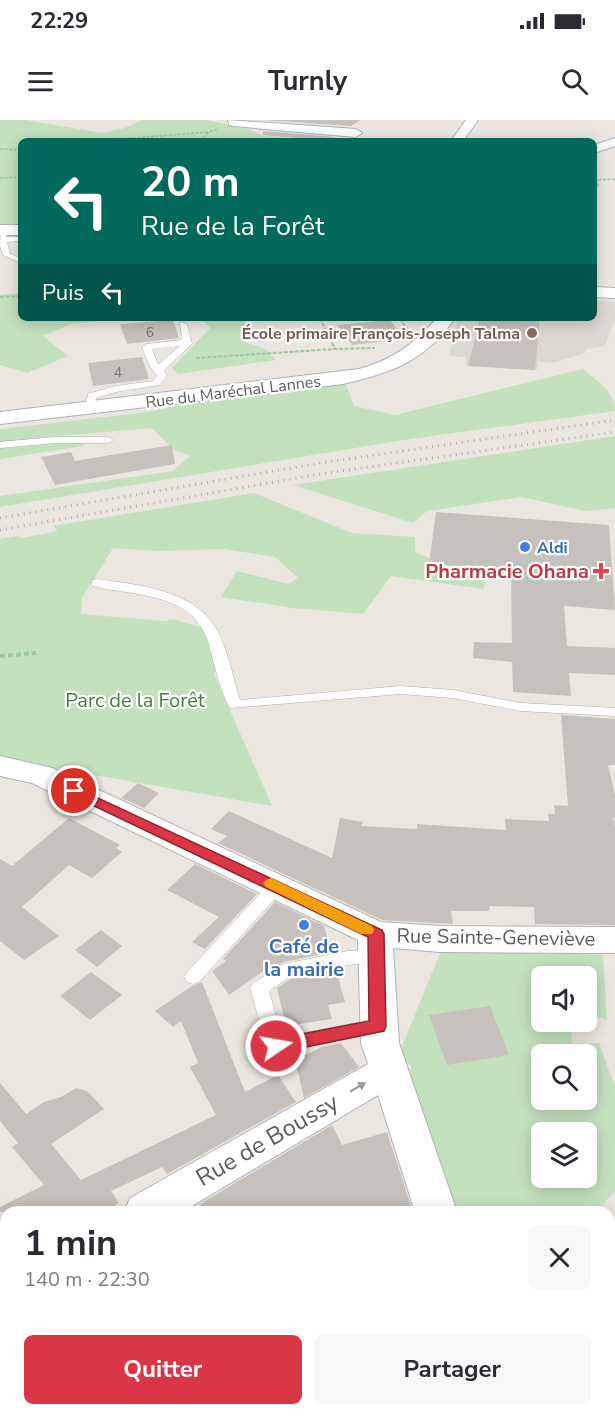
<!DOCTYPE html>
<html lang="fr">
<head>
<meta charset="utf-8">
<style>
  body { margin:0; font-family:"Nunito Sans",sans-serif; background:#f7f7f7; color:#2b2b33; height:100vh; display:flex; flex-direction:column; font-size:22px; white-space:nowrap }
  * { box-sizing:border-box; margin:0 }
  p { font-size:20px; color:#7c7c81 }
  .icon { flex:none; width:33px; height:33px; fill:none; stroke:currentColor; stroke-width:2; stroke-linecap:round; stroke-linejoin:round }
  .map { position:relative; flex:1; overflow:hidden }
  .sheet { position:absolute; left:0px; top:1086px; width:615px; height:210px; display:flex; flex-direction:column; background:#fff; border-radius:18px 18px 0 0; box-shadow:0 3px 15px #0003 }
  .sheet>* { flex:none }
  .hud { position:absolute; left:18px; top:18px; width:579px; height:183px; border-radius:9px; box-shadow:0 3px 15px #0003; background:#00695c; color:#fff; overflow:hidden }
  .tools { position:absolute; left:531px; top:846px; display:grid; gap:12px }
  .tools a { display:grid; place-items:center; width:66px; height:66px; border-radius:9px; background:#fff; box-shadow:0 3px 15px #0003; font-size:30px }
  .pin { position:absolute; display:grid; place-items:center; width:51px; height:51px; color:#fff; margin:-26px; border:3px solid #fff; border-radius:50%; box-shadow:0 2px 6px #0007 }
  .me { position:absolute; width:66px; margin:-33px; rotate:78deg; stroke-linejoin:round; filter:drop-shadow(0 0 4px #0008) }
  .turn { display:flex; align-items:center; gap:21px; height:126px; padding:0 24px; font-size:27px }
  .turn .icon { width:78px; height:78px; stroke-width:2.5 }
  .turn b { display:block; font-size:42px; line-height:51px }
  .then { display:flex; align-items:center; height:57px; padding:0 24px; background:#0003; gap:12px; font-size:22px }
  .round { display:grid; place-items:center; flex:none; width:63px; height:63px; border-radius:9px; background:#f7f7f7 }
  .overview { display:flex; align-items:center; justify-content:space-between; height:102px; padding:0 24px }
  h1 { font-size:36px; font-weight:700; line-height:45px }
  .button { display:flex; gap:12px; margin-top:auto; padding:12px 24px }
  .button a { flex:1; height:69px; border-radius:9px; background:#db3646; color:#fff; font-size:24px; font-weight:700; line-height:69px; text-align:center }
  .button a+a { background:#f7f7f7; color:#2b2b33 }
  .status { display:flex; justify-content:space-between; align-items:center; height:42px; padding:0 30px; background:#fff; direction:ltr }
  .status svg { height:16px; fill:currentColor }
  header { display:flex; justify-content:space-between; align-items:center; height:78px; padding:0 24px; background:#fff; font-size:27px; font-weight:700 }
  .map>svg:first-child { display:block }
  .education { fill:#ddd8d1 }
  .green { fill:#c4e1be; fill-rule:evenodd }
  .building { fill:#c6c1bd }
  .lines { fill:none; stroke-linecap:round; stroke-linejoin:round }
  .service-casing { stroke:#aeb2b5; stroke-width:1 }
  .minor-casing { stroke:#aeb2b5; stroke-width:2 }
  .path-far2 { stroke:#9cc9a0; stroke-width:1.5; stroke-dasharray:3 1.5; stroke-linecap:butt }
  .path-far1 { stroke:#9cc9a0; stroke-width:2; stroke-dasharray:4 1.5; stroke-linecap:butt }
  .path { stroke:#9cc9a0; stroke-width:4; stroke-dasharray:5 3; stroke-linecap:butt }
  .service { fill:#fff; fill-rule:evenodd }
  .minor { fill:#fff; fill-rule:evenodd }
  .rail { stroke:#afb0b0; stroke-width:3; stroke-dasharray:1 5; stroke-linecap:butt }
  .oneway { fill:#9b9ea0 }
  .route { fill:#db3646; stroke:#8e232e; stroke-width:1.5 }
  .slow { fill:#f59e0b }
  .education-dot { fill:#8d6e63; stroke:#fff; stroke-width:2 }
  .shop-dot { fill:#3f7fe0; stroke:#fff; stroke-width:2 }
  .health-dot { fill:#e0444e; stroke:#fff; stroke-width:2 }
  .labels { text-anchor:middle; stroke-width:4.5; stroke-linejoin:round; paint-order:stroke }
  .far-number-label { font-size:14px; fill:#747677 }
  .far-education-label { font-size:16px; font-weight:bold; fill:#785e54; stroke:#fff; text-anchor:end }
  .far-street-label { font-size:16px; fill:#595d60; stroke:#fff }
  .far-shop-label { font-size:16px; font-weight:bold; fill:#366cbe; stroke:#fff; text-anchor:start }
  .health-label { font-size:20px; font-weight:bold; fill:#be3a42; stroke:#fff; text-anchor:end }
  .park-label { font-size:20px; fill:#437e3a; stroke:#fff }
  .street-label { font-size:20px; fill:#595d60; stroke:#fff }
  .shop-label { font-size:20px; font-weight:bold; fill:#366cbe; stroke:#fff }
  .near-street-label { font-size:24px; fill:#595d60; stroke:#fff }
</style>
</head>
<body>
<div class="status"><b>22:29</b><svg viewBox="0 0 49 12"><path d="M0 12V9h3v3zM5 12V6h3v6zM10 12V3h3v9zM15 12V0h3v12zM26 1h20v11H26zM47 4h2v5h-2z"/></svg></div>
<header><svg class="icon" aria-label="menu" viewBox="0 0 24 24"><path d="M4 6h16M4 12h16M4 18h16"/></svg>Turnly<svg class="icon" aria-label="search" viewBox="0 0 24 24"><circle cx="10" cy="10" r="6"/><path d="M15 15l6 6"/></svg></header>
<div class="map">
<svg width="615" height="1296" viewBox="0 0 615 1296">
  <rect width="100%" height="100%" fill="#ebe6e0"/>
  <!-- education -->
  <path class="education" d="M594 181 615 182V199L605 226 587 229 585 233 552 243 538 241 537 250 466 246V237L449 236 457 201H463L465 198H594Z"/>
  <!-- green -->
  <path class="green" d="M0 0H26L102 13 125 8 141 0H206L248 9 264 16 319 21H21V105L0 104Z
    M21 173V198H127L71 204 43 216 68 236 27 253 0 245V175Z
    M202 198H244L245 222 266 229 276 240 178 254 172 248 210 208Z
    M583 249C596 260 615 272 615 291L403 320 0 387V376L173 351 190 336 174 330 152 308 0 321V309L148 292 203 280 346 264 354 286 395 295Z
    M615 316V388L585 391 522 377 427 391 413 403 293 365Z
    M83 321V326L0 339V328Z
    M254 373 352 413 415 417V432L486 462 483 469 391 456 363 494 292 488 221 477 237 451 288 464 298 458 275 437 224 429 157 431 113 428 82 478 81 494 164 501 171 499 201 507 209 525 226 535 214 554 272 686 88 654 61 661 0 638V419L19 416 22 418 58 411 53 406Z
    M443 826 603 835 607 900 587 893 586 856H542V902H571L572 924 599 923 615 966V1071L596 1092H455L407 985 411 946 398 936ZM542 934H586V980H542ZM542 1012H586V1058H542Z
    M609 1166 615 1169V1296H527L526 1290H609Z"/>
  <!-- building -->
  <path class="building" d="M263 0H361L351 6Z
    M263 11 335 17 329 21 263 15Z
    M480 198H540L535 250 468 246Z
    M173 200 179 218 127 224 120 204Z
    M390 200 405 219 352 225 337 205Z
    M142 237 149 259 93 266 88 243Z
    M172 325 175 344 55 365 41 337 71 332 75 341Z
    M436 392 609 405 615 490 564 486 567 526 615 528V555L569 553 571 576 513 572 512 542 473 538 474 522 512 523 511 451 429 444Z
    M561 595 615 599V645H608L615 675V698H613L615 706V805L535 804 534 787 490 786 489 791H451L453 804 382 800 218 723 227 716 211 709 229 691 332 738 340 698 363 702 361 706 417 709V704L506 710 505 699 549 701 548 694H555L554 685 568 686Z
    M138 663 159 673 144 688 121 678Z
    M69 698 120 725 116 728 122 732 92 758 69 745 22 787 59 816 24 840 0 821V739L12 746Z
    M195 744 257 774 205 829 192 822 219 797 167 770Z
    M275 782 324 806 331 832 284 842 272 849 271 846 229 875 212 851 226 841 223 839Z
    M101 810 122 826 97 847 75 830Z
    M336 850 345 882 328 885 332 899 286 906 277 868 290 859Z
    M91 852 122 875 90 900 60 876Z
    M202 862 245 972 278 955 296 982 167 1054 162 1047 111 1071 119 1083 104 1092H0V1087L44 1065 12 1027 18 1023 0 1001V963L26 994 44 982 61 977 76 968 87 971 104 989 51 1024 81 1060 216 995 190 947 198 943 181 901 173 907 155 891 192 866Z
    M490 886 509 935 447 945 429 895Z
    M341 923 359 947 304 978 295 940 322 927Z
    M332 1005 342 1025 387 1012 413 1092H203L200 1084Z"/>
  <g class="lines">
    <defs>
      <path id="service" d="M1 108 8 110 6 117H21V121L7 122 10 134 21 138V143L3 135 0 126Z
        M180 202 187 204 192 224 164 250 167 256 159 265 116 272 96 278 93 290H85L88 274 115 266 153 261 157 256 149 245 142 227 147 224 182 220ZM180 226 159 244H158L152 229Z
        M55 317H108L113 320 108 323H55L0 328V322Z
        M97 459C138 465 194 469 217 510 228 530 233 558 240 580L401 566 453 570 521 583 615 588V596L521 591 453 578 401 574 230 588C219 569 214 542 208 521 192 472 133 476 93 466L91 463 93 460Z
        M277 760 283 762 285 766 283 770 199 862 193 864 187 862 184 857 187 852 271 762Z
        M375 829 381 831 384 836 381 841 348 845 289 857 269 871 282 917 378 899 385 901 387 906 385 911 275 934 268 931 250 868 253 863 284 844 348 831Z"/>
      <path id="minor" d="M228 0 356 9 362 13 356 17 233 6 229 5Z
        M466 0H478L463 21H451Z
        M615 18V26L594 33V25Z
        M0 105H21V115H0Z
        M594 167 615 168V178L594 177Z
        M437 198H455C424 242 393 252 343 264L0 304V292L359 249C392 240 414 224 437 198Z
        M0 636 52 648 381 802 440 806 615 807V833L440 832 393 828 399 923 457 1092H415L378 975 182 1092H124L130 1078 368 944 361 923 358 820 32 663 0 656Z
        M6 1142V1184L0 1186V1144Z
        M478 1290H526L528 1296H480Z"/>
    </defs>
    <!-- service casing -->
    <use href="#service" class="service-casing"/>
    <!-- minor casing -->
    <use href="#minor" class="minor-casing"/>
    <!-- path-far2 -->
    <path class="path-far2" d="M97 21 209 12
      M200 21 209 12 218 9
      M0 29 21 30
      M0 58 21 57
      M594 60 615 59
      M594 68 598 67 597 60"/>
    <!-- path-far1 -->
    <path class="path-far1" d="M0 177 21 176
      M320 198 335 229 375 228
      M400 198 407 210
      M196 238 335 229"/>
    <!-- path -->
    <path class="path" d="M0 536 36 533"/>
    <!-- service -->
    <use href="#service" class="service"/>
    <!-- minor -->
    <use href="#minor" class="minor"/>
    <!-- rail -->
    <path class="rail" d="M0 398 320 343 615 300
      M0 410 320 354 615 312"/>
  </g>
  <!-- one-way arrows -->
  <defs><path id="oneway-solid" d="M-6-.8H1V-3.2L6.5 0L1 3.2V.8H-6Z" transform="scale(1.5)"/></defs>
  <use class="oneway" href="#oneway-solid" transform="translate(358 967) rotate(-30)"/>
  <!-- route -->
  <path class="route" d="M74 667 382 810 384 814 386 906 384 911 276 933 269 931 267 926 269 921 276 919 369 901 368 817 69 674 67 671Z"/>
  <!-- slow -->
  <path class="slow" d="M271 758 372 806 374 810 372 814H361L266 767 263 763 266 760Z"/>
  <!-- markers -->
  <circle class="education-dot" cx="532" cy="213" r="6"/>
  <g class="shop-dot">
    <circle cx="525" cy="427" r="6"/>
    <circle cx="304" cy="805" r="6"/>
  </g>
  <path class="health-dot" d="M598 442h6v6h6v6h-6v6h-6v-6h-6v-6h6z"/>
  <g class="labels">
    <!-- far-number labels -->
    <g class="far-number-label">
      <text x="150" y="217">6</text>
      <text x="118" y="257">4</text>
    </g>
    <!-- far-education labels -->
    <g class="far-education-label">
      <text x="520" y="219">École primaire François-Joseph Talma</text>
    </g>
    <!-- far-street labels -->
    <g class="far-street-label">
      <text transform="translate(233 271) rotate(-7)" y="6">Rue du Maréchal Lannes</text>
    </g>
    <!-- far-shop labels -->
    <g class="far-shop-label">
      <text x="537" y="433">Aldi</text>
    </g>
    <!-- health labels -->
    <g class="health-label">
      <text x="589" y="458">Pharmacie Ohana</text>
    </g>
    <!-- park labels -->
    <g class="park-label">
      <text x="135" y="587">Parc de la Forêt</text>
    </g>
    <!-- street labels -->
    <g class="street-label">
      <text transform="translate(496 817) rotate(1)" y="7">Rue Sainte-Geneviève</text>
    </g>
    <!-- shop labels -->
    <g class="shop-label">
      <text x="304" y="833">Café de<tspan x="304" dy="23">la mairie</tspan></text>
    </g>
    <!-- near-street labels -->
    <g class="near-street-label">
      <text transform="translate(267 1020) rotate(-30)" y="8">Rue de Boussy</text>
    </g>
  </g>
</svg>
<div class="tools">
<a><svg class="icon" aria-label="sound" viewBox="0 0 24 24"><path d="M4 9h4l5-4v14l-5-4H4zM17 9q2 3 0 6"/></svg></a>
<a><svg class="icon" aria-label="search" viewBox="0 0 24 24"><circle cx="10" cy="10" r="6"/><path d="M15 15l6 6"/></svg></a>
<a><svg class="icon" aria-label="layers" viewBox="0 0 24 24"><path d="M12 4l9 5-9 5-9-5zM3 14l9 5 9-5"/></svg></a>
</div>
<div class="pin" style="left:74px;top:671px;background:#d93025"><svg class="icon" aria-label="arrive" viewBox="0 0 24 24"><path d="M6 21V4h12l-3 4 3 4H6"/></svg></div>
<svg class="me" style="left:276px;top:926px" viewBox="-20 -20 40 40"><circle r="17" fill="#db3646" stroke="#fff" stroke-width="3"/><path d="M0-11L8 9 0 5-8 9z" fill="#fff"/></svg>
<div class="hud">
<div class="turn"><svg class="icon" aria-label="left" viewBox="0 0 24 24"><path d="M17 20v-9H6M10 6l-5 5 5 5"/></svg><div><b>20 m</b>Rue de la Forêt</div></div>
<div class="then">Puis<svg class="icon" aria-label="left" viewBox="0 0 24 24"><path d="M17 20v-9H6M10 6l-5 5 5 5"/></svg></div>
</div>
<section class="sheet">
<div class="overview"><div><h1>1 min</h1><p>140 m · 22:30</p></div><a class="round"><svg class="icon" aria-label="close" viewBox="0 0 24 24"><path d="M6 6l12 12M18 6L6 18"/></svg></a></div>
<div class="button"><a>Quitter</a><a>Partager</a></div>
</section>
</div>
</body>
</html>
